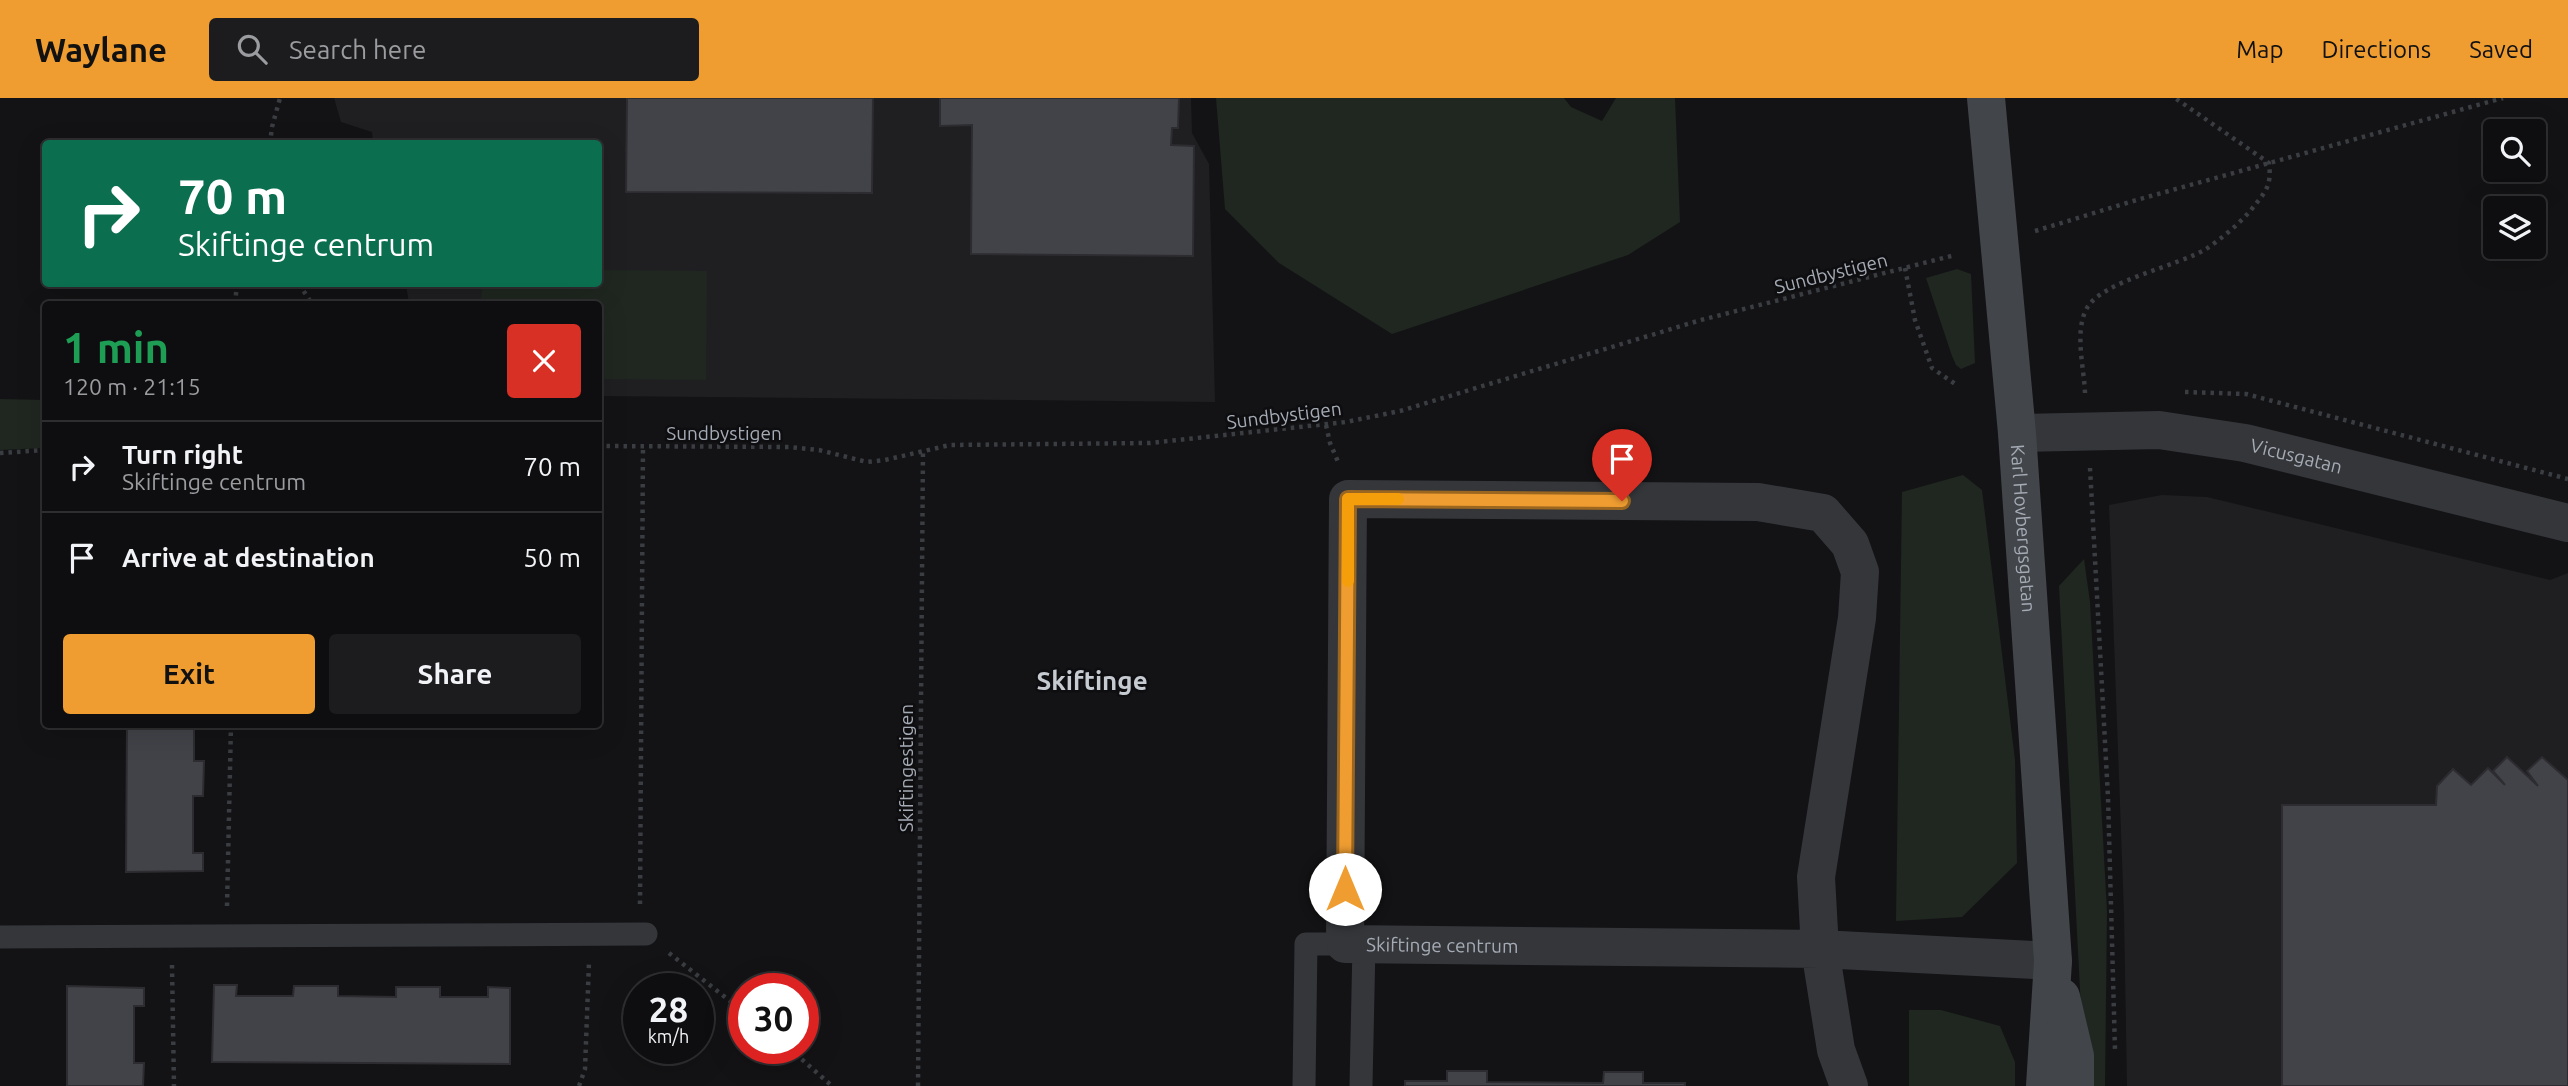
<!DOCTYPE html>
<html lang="en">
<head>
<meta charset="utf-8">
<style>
  body { margin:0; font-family:Ubuntu,sans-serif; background:#1c1c1e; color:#f1f3f6; height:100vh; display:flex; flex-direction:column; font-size:26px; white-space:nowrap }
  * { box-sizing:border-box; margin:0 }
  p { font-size:23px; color:#9b9c9f }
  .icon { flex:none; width:38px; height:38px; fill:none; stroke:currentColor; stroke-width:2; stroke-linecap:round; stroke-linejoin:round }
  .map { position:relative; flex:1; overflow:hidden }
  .sheet { position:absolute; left:42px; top:203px; width:560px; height:427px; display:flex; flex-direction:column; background:#0e0e10; border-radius:7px; box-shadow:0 7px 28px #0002,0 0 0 2px #2e2e30 }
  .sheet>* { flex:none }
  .top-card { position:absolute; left:42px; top:42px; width:560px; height:147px; border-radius:7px; box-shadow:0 7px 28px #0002,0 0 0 2px #2e2e30; background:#0b6e4f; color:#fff; overflow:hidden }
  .buttons { position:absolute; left:2483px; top:21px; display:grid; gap:14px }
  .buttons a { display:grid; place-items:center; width:63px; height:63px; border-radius:7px; background:#0e0e10; box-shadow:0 7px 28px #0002,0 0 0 2px #2e2e30; font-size:35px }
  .speed { position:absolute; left:623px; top:875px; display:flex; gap:14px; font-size:35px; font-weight:700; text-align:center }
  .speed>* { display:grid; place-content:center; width:91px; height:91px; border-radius:50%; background:#0e0e10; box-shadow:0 7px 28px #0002,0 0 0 2px #2e2e30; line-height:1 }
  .speed small { font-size:18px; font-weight:400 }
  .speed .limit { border:10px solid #d22; background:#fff; color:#111 }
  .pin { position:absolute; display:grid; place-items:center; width:60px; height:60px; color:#fff; margin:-72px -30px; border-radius:50% 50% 50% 0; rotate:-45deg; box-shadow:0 0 7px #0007 }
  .pin .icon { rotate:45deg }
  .me { position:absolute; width:77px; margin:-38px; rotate:0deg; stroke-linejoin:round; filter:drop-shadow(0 0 5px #0008) }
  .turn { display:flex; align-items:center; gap:24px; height:147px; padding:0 21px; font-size:32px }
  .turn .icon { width:91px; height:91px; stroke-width:2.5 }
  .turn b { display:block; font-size:49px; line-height:60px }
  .round { display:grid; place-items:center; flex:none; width:74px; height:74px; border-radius:7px; background:#1c1c1e }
  .headline { display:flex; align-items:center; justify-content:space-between; height:119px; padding:0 21px }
  h1 { font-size:42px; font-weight:700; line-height:52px; color:#1e9e55 }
  .button { display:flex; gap:14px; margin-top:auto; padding:14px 21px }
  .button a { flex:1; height:80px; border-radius:7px; background:#ef9d31; color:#111; font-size:28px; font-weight:700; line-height:80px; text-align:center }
  .button a+a { background:#1c1c1e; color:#f1f3f6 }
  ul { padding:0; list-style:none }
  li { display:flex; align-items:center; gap:21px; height:91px; padding:0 21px; border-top:2px solid #2e2e30 }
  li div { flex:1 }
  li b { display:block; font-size:26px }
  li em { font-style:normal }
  header { display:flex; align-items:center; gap:42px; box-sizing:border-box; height:98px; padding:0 35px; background:#ef9d31; color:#111 }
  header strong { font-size:33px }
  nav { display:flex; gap:38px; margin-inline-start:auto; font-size:24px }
  .search { width:490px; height:63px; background:#1c1c1e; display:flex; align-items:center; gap:18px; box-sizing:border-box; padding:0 24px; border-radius:7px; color:#9b9c9f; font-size:26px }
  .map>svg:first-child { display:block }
  .built { fill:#1f1f22 }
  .green { fill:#1f2720 }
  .building { fill:#424348; stroke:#2d2d31; stroke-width:2 }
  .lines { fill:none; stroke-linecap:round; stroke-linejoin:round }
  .path { stroke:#3a3d41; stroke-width:4.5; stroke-dasharray:3.5 5; stroke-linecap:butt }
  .lane { stroke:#34363a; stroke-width:23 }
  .street { stroke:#34363a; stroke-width:38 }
  .secondary { stroke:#42454a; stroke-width:38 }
  .route-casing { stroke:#9b6620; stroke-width:18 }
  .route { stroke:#ef9d31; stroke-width:12 }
  .slow { stroke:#f59e0b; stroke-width:12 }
  .labels { text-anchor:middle; stroke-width:5; stroke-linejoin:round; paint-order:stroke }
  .street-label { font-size:19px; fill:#a5abb5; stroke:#0e0e10 }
  .district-label { font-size:26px; font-weight:bold; fill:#c6cad1; stroke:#0e0e10 }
</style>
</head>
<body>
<header>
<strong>Waylane</strong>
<div class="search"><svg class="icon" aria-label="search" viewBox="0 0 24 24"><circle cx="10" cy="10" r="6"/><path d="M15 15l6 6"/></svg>Search here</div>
<nav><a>Map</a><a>Directions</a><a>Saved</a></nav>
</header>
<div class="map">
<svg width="2568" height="988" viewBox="0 0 2568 988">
  <rect width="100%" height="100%" fill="#131315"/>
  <!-- built -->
  <path class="built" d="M334 0H1191L1192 35 1209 66 1215 304 599 298 598 206H409L406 186H598V46L373 45 372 34 341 24Z
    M2162 397 2207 399 2550 482 2568 475V988H2127L2124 815 2109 407Z"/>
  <!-- green -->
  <path class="green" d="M1216 0H1564L1571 9 1602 23 1616 0H1675L1680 124 1628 157 1392 236 1279 165 1225 111Z
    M1957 171 1971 176 1975 265 1961 271 1956 267 1952 258 1926 180Z
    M599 172 707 173 706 282 599 281 598 206H481L482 186H598Z
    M0 301 45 302V350L0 352Z
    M1963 377 1982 392 2015 662 2017 765 1962 819 1896 823 1902 394Z
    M2084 461 2090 504 2107 813 2105 988H2085L2059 488Z
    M1909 912H1941L2000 928 2015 964V988H1909Z"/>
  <!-- building -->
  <path class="building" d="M627 0H873L872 95 626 94Z
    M940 0H1179L1178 30H1172L1171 47 1194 48 1193 158 971 156 972 27 940 28Z
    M127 626H194V663H204L203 698H193V755H203V773L126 774Z
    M2507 659 2538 688 2527 673 2542 659 2568 682V988H2282V707H2436L2437 688 2453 671 2471 687 2488 670 2505 687 2493 673Z
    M214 887H237L236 898H293L294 888H338V898L396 899V889H440V899H488V889L510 890V966L212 964Z
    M67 888 144 890V908H134V965H144L143 988H67Z
    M1447 973H1487V984L1603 985 1604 974H1643V985H1685V988H1405V983H1447Z"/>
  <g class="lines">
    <!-- path -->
    <path class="path" d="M270 46 272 29 280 0
      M2035 133 2140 101 2503 0
      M1905 170 1915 222 1932 270 1958 288
      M299 186 312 206
      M235 206 237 186
      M2185 294 2246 296 2568 381
      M2085 295C2084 269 2074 233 2087 210 2102 183 2178 168 2206 151 2221 141 2239 126 2251 112 2265 94 2272 89 2269 65L2175 0
      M1326 327 1330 345 1339 366
      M598 348 789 349 819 352 867 364 885 362 950 347 1150 345 1346 324 1400 313 1701 222 1955 157
      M0 355 46 352
      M2090 370 2108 699 2115 952
      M640 806 643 348
      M227 808 231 626
      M669 855 744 914
      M172 867 174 988
      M789 950 832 988
      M579 988 585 971 589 864
      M918 988 923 352"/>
    <!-- lane -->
    <path class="lane" d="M0 839 646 836
      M1304 988 1306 846H1345
      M1361 988 1364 847"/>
    <!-- street -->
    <g class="street">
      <path id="s1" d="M2017 335 2159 332 2245 345 2568 425"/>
      <path id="s2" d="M1849 988 1836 952 1820 851 1816 779 1857 520 1860 474 1850 446 1823 415 1758 404 1348 401 1345 846 1820 851 2053 863"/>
    </g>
    <!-- secondary -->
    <g class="secondary">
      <path id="s3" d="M1986 0 2017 335 2053 863 2045 988"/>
      <path d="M2061 899 2075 958V988"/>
    </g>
  </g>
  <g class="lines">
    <defs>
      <path id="route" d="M1345 791 1348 401 1622 403"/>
    </defs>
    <!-- route casing -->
    <use href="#route" class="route-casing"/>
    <!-- route -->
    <use href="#route" class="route"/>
    <!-- slow -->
    <path class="slow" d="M1348 483V401H1398"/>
  </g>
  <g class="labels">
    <!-- street labels -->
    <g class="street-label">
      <text transform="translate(1831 175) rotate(-14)" y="7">Sundbystigen</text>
      <text transform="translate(1284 317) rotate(-7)" y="7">Sundbystigen</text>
      <text x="724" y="342">Sundbystigen</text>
      <text dy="7" stroke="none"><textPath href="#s1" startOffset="282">Vicusgatan</textPath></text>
      <text dy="7" stroke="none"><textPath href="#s3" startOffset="432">Karl Hovbergsgatan</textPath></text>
      <text transform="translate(906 670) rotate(-90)" y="7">Skiftingestigen</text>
      <text dy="7" stroke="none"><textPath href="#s2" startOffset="1610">Skiftinge centrum</textPath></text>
    </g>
    <!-- district labels -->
    <g class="district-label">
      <text x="1092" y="592">Skiftinge</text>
    </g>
  </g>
</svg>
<div class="buttons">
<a><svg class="icon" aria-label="search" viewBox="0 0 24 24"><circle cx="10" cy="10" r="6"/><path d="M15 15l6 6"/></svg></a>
<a><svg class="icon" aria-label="layers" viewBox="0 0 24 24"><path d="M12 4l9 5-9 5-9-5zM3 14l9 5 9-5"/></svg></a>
</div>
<div class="speed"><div>28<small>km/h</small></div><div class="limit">30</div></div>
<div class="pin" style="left:1622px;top:403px;background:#d93025"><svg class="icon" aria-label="arrive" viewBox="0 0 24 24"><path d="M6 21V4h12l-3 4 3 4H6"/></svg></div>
<svg class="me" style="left:1345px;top:791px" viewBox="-20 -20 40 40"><circle r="19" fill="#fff"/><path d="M0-13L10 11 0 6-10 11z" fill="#ef9d31"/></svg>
<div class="top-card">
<div class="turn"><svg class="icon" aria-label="right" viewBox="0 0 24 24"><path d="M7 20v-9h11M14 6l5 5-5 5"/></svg><div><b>70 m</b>Skiftinge centrum</div></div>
</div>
<section class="sheet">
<div class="headline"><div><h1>1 min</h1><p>120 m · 21:15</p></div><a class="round" style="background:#d93025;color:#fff"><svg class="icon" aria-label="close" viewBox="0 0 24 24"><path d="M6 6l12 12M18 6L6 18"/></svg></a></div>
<ul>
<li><svg class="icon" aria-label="right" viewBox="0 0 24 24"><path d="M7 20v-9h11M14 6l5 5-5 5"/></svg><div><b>Turn right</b><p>Skiftinge centrum</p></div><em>70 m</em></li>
<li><svg class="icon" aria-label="arrive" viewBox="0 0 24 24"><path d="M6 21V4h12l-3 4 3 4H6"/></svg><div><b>Arrive at destination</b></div><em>50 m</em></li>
</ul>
<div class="button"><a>Exit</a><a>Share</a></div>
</section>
</div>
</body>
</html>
